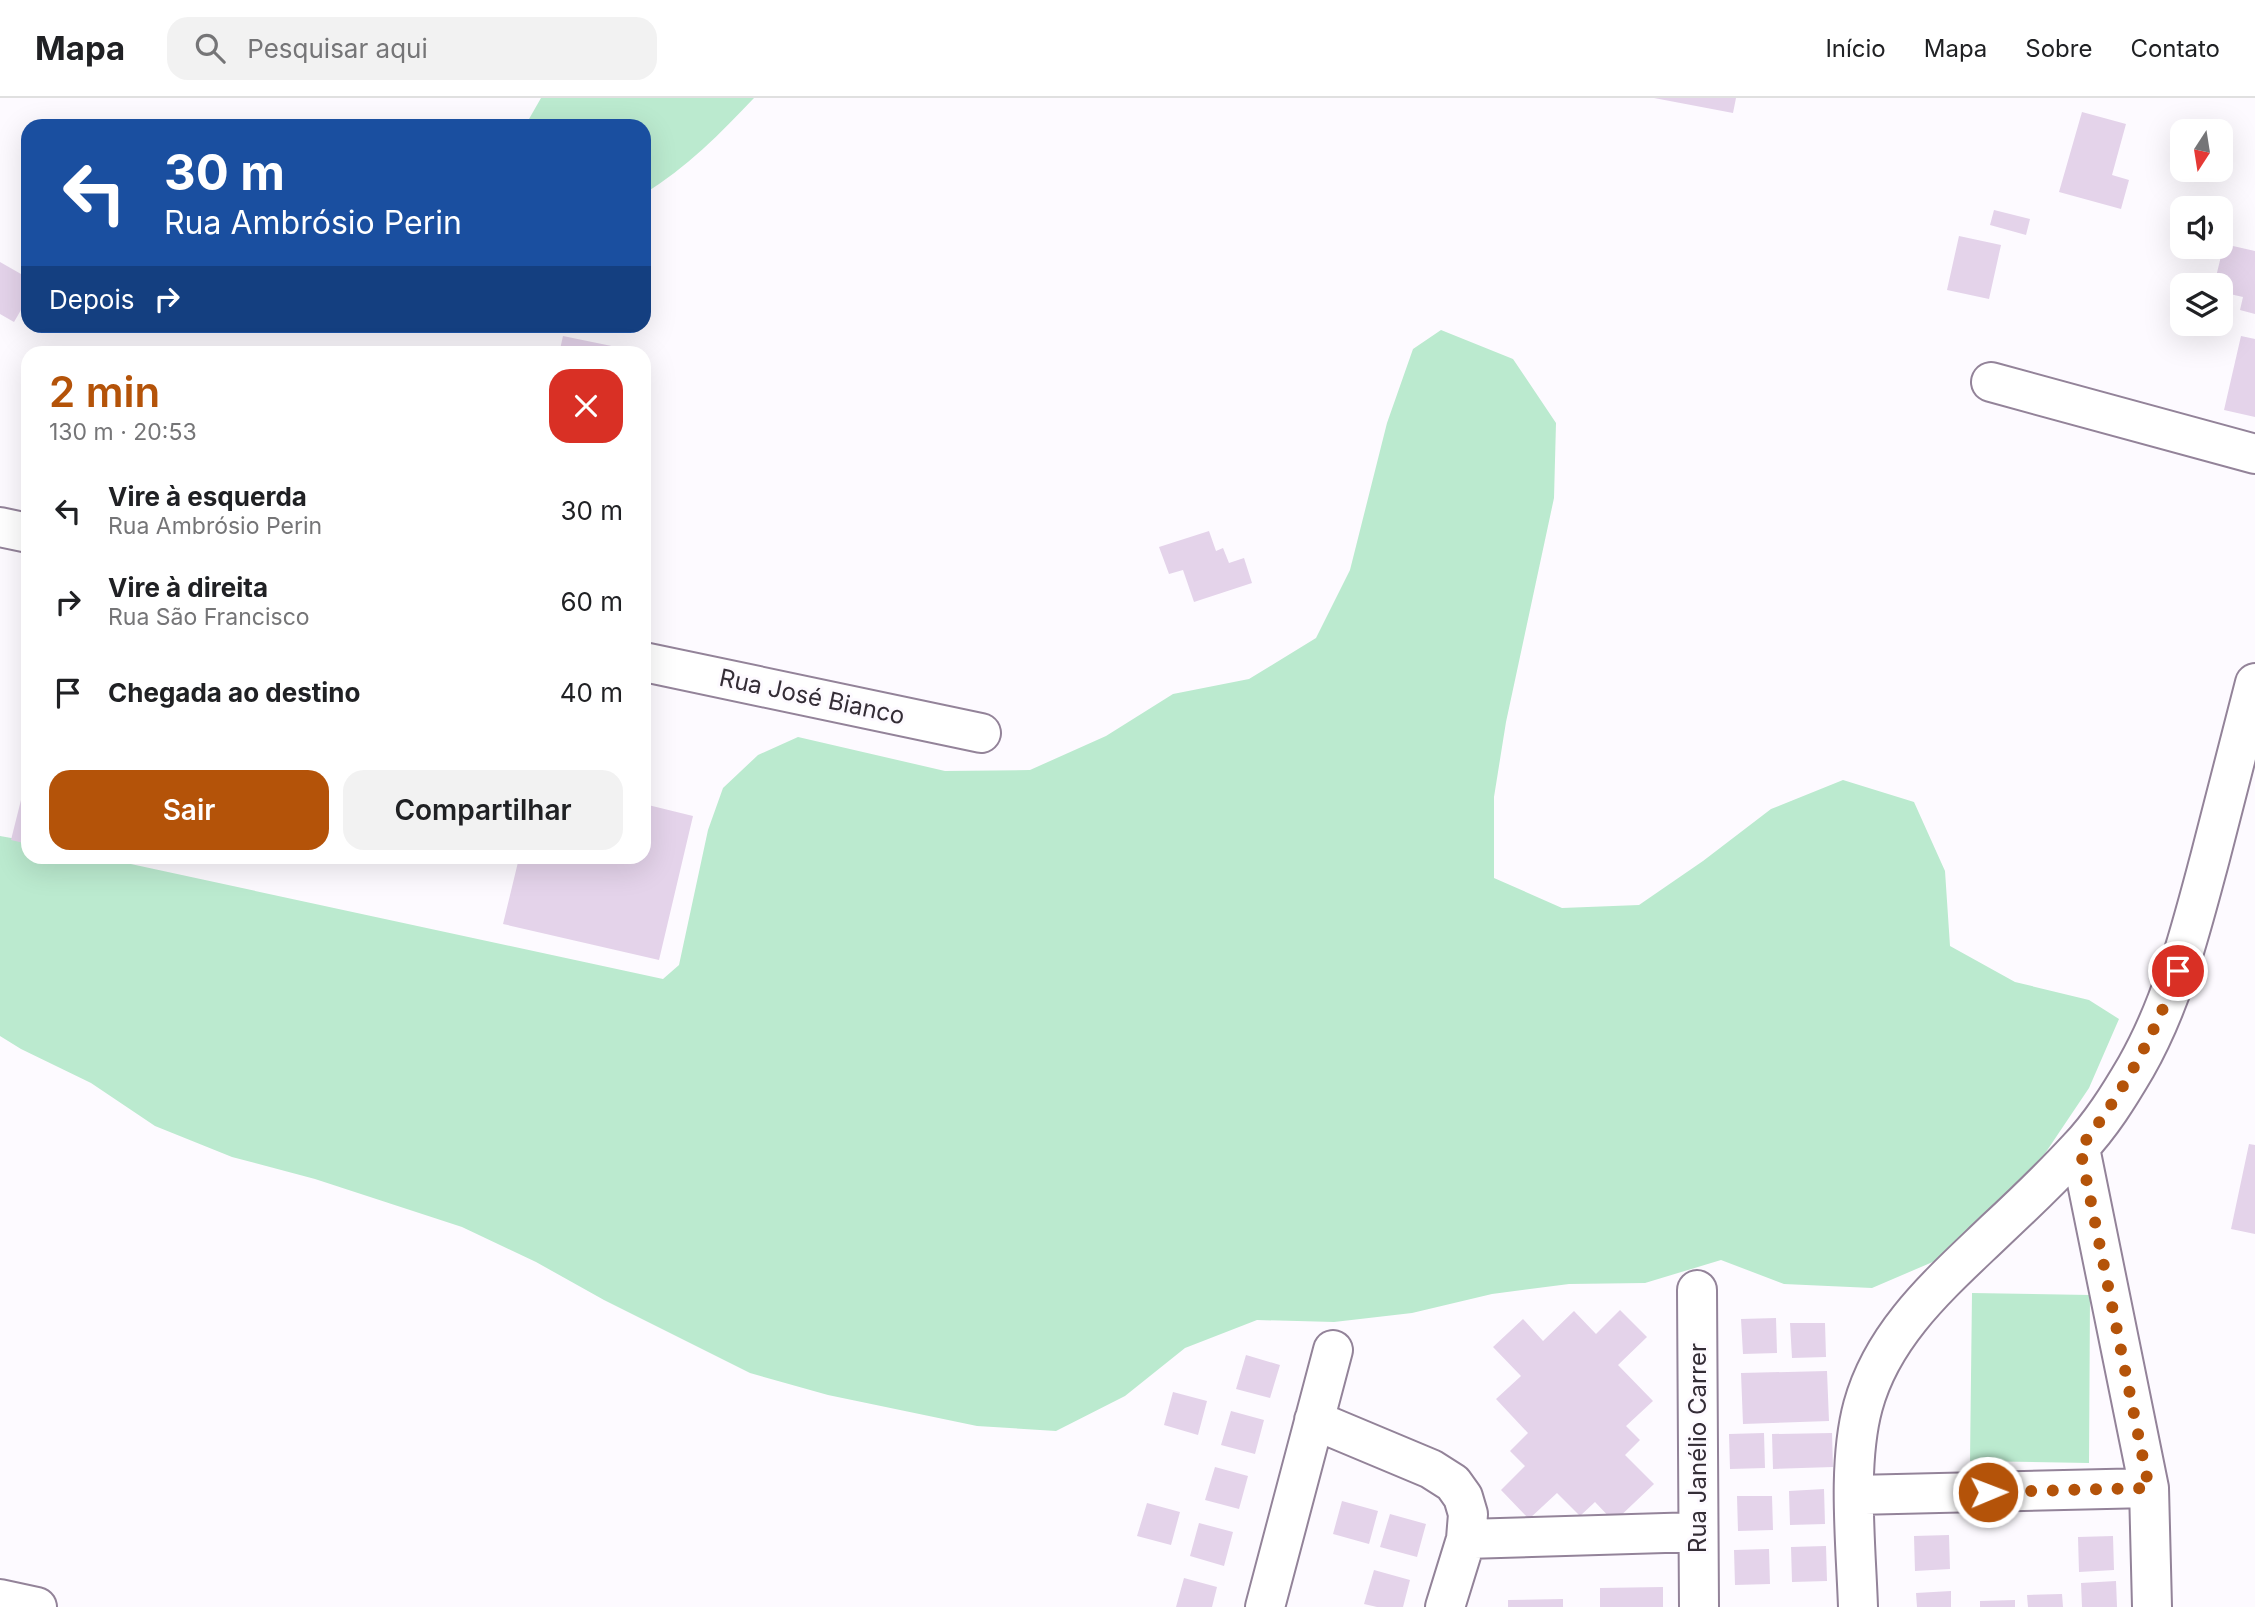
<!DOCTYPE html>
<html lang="pt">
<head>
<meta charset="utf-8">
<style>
  body { margin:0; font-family:Inter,sans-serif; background:#f2f2f2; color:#202124; height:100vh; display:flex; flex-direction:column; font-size:26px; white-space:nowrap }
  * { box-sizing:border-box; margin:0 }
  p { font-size:23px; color:#757577 }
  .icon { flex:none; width:38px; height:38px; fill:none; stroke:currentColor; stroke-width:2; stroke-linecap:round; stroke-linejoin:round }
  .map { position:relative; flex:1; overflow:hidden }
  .panel { position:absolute; left:21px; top:248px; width:630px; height:518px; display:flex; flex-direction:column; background:#fff; border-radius:21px; box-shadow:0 7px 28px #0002 }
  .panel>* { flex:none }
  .hud { position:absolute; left:21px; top:21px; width:630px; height:214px; border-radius:21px; box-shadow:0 7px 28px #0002; background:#1a4fa0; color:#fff; overflow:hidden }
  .needle { width:46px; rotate:192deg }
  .buttons { position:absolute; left:2170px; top:21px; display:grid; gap:14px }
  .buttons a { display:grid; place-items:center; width:63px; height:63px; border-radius:14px; background:#fff; box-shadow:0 7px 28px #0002; font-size:35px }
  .pin { position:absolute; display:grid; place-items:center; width:60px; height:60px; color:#fff; margin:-30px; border:4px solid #fff; border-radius:50%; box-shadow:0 2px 7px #0007 }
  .me { position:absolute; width:77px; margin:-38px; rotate:89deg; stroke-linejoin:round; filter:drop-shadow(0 0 5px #0008) }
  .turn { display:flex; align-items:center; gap:24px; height:147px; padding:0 28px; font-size:32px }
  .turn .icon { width:91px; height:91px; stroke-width:2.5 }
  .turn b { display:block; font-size:49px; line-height:60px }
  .then { display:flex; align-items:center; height:66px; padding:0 28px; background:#0003; gap:14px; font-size:26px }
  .round { display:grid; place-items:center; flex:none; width:74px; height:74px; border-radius:21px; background:#f2f2f2 }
  .head { display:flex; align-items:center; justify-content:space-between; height:119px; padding:0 28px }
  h1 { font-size:42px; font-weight:600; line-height:52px; color:#b45309 }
  .cta { display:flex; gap:14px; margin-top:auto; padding:14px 28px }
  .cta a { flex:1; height:80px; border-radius:21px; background:#b45309; color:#fff; font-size:28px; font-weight:600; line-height:80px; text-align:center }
  .cta a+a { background:#f2f2f2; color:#202124 }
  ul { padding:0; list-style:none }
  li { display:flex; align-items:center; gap:21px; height:91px; padding:0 28px }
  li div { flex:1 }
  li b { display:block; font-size:26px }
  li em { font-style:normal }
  header { display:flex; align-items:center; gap:42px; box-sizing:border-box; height:98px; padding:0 35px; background:#fff; border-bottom:2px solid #e0e0e0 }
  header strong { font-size:33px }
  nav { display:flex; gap:38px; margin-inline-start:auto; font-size:24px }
  .search { width:490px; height:63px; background:#f2f2f2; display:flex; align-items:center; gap:18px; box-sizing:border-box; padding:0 24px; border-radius:21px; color:#757577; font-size:26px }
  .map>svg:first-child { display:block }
  .green { fill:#bbeacf }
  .building { fill:#e4d3ea }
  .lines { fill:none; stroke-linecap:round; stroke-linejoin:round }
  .minor-casing { stroke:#938399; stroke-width:42 }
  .minor { stroke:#fff; stroke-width:38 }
  .route { stroke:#b45309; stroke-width:12; stroke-dasharray:0 21.6 }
  .labels { text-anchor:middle; stroke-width:6; stroke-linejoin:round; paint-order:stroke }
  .street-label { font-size:24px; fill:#342d36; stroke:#fdfaff }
</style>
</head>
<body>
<header>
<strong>Mapa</strong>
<div class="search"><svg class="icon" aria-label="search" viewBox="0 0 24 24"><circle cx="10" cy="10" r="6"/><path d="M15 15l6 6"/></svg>Pesquisar aqui</div>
<nav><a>Início</a><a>Mapa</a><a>Sobre</a><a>Contato</a></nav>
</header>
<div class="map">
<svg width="2255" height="1509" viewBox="0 0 2255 1509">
  <rect width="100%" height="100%" fill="#fdfaff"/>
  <!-- green -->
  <path class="green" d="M541 0H754C721 35 686 70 644 96V28H525Z
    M1441 232 1513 261 1556 325 1554 400 1506 624 1494 699V780L1562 810 1639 807 1703 763 1771 711 1843 682 1914 704 1945 773 1950 848 2015 884 2089 902 2119 921 2089 990 2046 1054 2001 1113 1942 1160 1872 1190 1784 1186 1721 1162 1645 1185 1569 1186 1492 1196 1412 1215 1334 1224 1257 1222 1185 1250 1125 1298 1056 1333 977 1328 828 1297 750 1275 604 1202 536 1164 462 1129 315 1081 232 1059 155 1028 91 985 21 951 0 938V738L28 743V760H103L663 881 679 867 708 732 723 690 758 657 798 639 945 673 1030 672 1106 638 1173 596 1249 581 1316 540 1350 472 1387 325 1413 251Z
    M1972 1195 2090 1197 2089 1365 1970 1363Z"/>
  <!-- building -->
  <path class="building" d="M1654 0H1736L1733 15Z
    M2082 14 2126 26 2112 77 2129 82 2121 111 2059 94Z
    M1994 112 2030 121 2026 137 1990 127Z
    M1959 138 2001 147 1989 201 1947 192Z
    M2224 146 2255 153V216L2240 212 2243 199 2221 194V187H2214Z
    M0 164 28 180V200L14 224 0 216Z
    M563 238 631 252 630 256H559Z
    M2241 238 2255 241V319L2224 312Z
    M1209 433 1216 453 1223 450 1229 465 1244 460 1252 485 1194 504 1183 472 1169 476 1159 449Z
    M27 678H28V746L11 742Z
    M644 706 693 718 659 862 503 826 519 760H644Z
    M2249 1046 2255 1047V1136L2231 1131Z
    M1620 1212 1647 1239 1618 1267 1653 1303 1626 1328 1640 1342 1625 1357 1654 1386 1614 1424 1595 1404 1580 1418 1557 1395 1529 1421 1501 1392 1525 1368 1510 1353 1528 1335 1496 1301 1521 1278 1493 1249 1523 1221 1543 1243 1574 1213 1596 1236Z
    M1776 1220 1777 1255 1743 1256 1741 1221Z
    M1790 1225H1825L1826 1259 1792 1260Z
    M1246 1257 1280 1267 1270 1300 1236 1291Z
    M1827 1273 1829 1323 1743 1326 1741 1275Z
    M1173 1294 1207 1303 1198 1337 1164 1327Z
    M1231 1313 1264 1322 1255 1356 1221 1347Z
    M1764 1335 1765 1370 1730 1371 1729 1336Z
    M1832 1335 1833 1369 1773 1371 1772 1336Z
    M1215 1369 1248 1378 1239 1411 1205 1402Z
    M1824 1391 1825 1426 1790 1427 1789 1393Z
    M1737 1398H1772L1773 1432 1738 1433Z
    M1342 1403 1378 1413 1369 1446 1333 1436Z
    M1147 1405 1180 1414 1171 1447 1137 1438Z
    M1390 1416 1426 1426 1417 1459 1380 1449Z
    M1199 1425 1233 1434 1224 1468 1190 1458Z
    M1949 1437 1950 1471 1915 1473 1914 1438Z
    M2113 1438 2114 1472 2079 1474 2078 1439Z
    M1826 1448 1827 1483 1792 1484 1791 1449Z
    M1769 1451 1770 1486 1735 1487 1734 1452Z
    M1374 1472 1410 1482 1403 1509H1377L1364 1506Z
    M1184 1480 1217 1489 1212 1509H1176Z
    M2116 1483 2117 1509H2082L2081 1485Z
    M1663 1489V1509H1600V1490Z
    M1951 1493V1509H1917L1916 1495Z
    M2062 1496 2063 1509H2028L2027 1497Z
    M1563 1501V1509H1508V1502Z
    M2015 1502V1509H1980V1503Z"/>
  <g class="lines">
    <defs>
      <path id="minor" d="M1991 284 2255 356
        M0 429 28 435
        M644 564 981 635
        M2080 1050 2149 1390 2152 1509
        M1697 1192 1699 1509
        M1314 1322 1431 1371 1453 1385 1463 1399 1468 1416 1466 1441 1445 1509
        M1855 1397 2149 1390
        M1466 1441 1698 1434
        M0 1501 37 1509
        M1265 1509 1333 1252
        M1858 1509C1856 1448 1847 1367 1863 1308 1883 1234 1942 1184 1995 1133 2023 1107 2052 1079 2078 1051 2101 1027 2119 998 2136 969 2173 904 2191 831 2210 760 2225 702 2240 643 2255 585"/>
    </defs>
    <!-- minor casing -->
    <use href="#minor" class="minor-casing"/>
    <!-- minor -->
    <use href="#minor" class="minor"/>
  </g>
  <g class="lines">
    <!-- route -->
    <path class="route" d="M1988 1394 2149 1390 2080 1050C2123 995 2154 938 2178 873"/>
  </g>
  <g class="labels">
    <!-- street labels -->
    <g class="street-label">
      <text transform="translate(812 599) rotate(12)" y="8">Rua José Bianco</text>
      <text transform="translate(1698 1350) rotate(-90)" y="8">Rua Janélio Carrer</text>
    </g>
  </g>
</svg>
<div class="buttons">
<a><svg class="needle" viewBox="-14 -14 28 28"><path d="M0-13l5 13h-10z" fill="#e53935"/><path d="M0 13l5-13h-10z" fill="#757577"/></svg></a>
<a><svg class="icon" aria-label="sound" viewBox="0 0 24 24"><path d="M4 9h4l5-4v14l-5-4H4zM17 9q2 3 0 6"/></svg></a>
<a><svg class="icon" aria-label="layers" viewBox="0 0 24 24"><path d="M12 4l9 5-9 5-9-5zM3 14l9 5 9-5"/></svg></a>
</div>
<div class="pin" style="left:2178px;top:873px;background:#d93025"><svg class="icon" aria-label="arrive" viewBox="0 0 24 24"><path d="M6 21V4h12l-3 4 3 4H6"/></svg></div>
<svg class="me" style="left:1988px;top:1394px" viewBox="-20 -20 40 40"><circle r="17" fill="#b45309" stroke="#fff" stroke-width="3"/><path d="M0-11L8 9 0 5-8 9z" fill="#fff"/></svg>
<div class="hud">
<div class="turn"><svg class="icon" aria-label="left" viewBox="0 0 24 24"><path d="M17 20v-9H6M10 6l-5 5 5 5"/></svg><div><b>30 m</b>Rua Ambrósio Perin</div></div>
<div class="then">Depois<svg class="icon" aria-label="right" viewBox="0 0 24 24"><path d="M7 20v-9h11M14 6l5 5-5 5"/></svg></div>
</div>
<section class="panel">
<div class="head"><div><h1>2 min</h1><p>130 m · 20:53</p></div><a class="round" style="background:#d93025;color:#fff"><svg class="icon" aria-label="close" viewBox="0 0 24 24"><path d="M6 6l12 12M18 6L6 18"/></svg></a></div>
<ul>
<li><svg class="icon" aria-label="left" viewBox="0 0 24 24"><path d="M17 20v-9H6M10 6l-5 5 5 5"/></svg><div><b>Vire à esquerda</b><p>Rua Ambrósio Perin</p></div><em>30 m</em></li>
<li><svg class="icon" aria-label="right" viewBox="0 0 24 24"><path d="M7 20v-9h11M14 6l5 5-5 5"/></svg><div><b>Vire à direita</b><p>Rua São Francisco</p></div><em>60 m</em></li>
<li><svg class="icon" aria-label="arrive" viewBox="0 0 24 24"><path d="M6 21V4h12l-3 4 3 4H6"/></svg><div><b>Chegada ao destino</b></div><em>40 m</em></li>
</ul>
<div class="cta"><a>Sair</a><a>Compartilhar</a></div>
</section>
</div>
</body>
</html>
